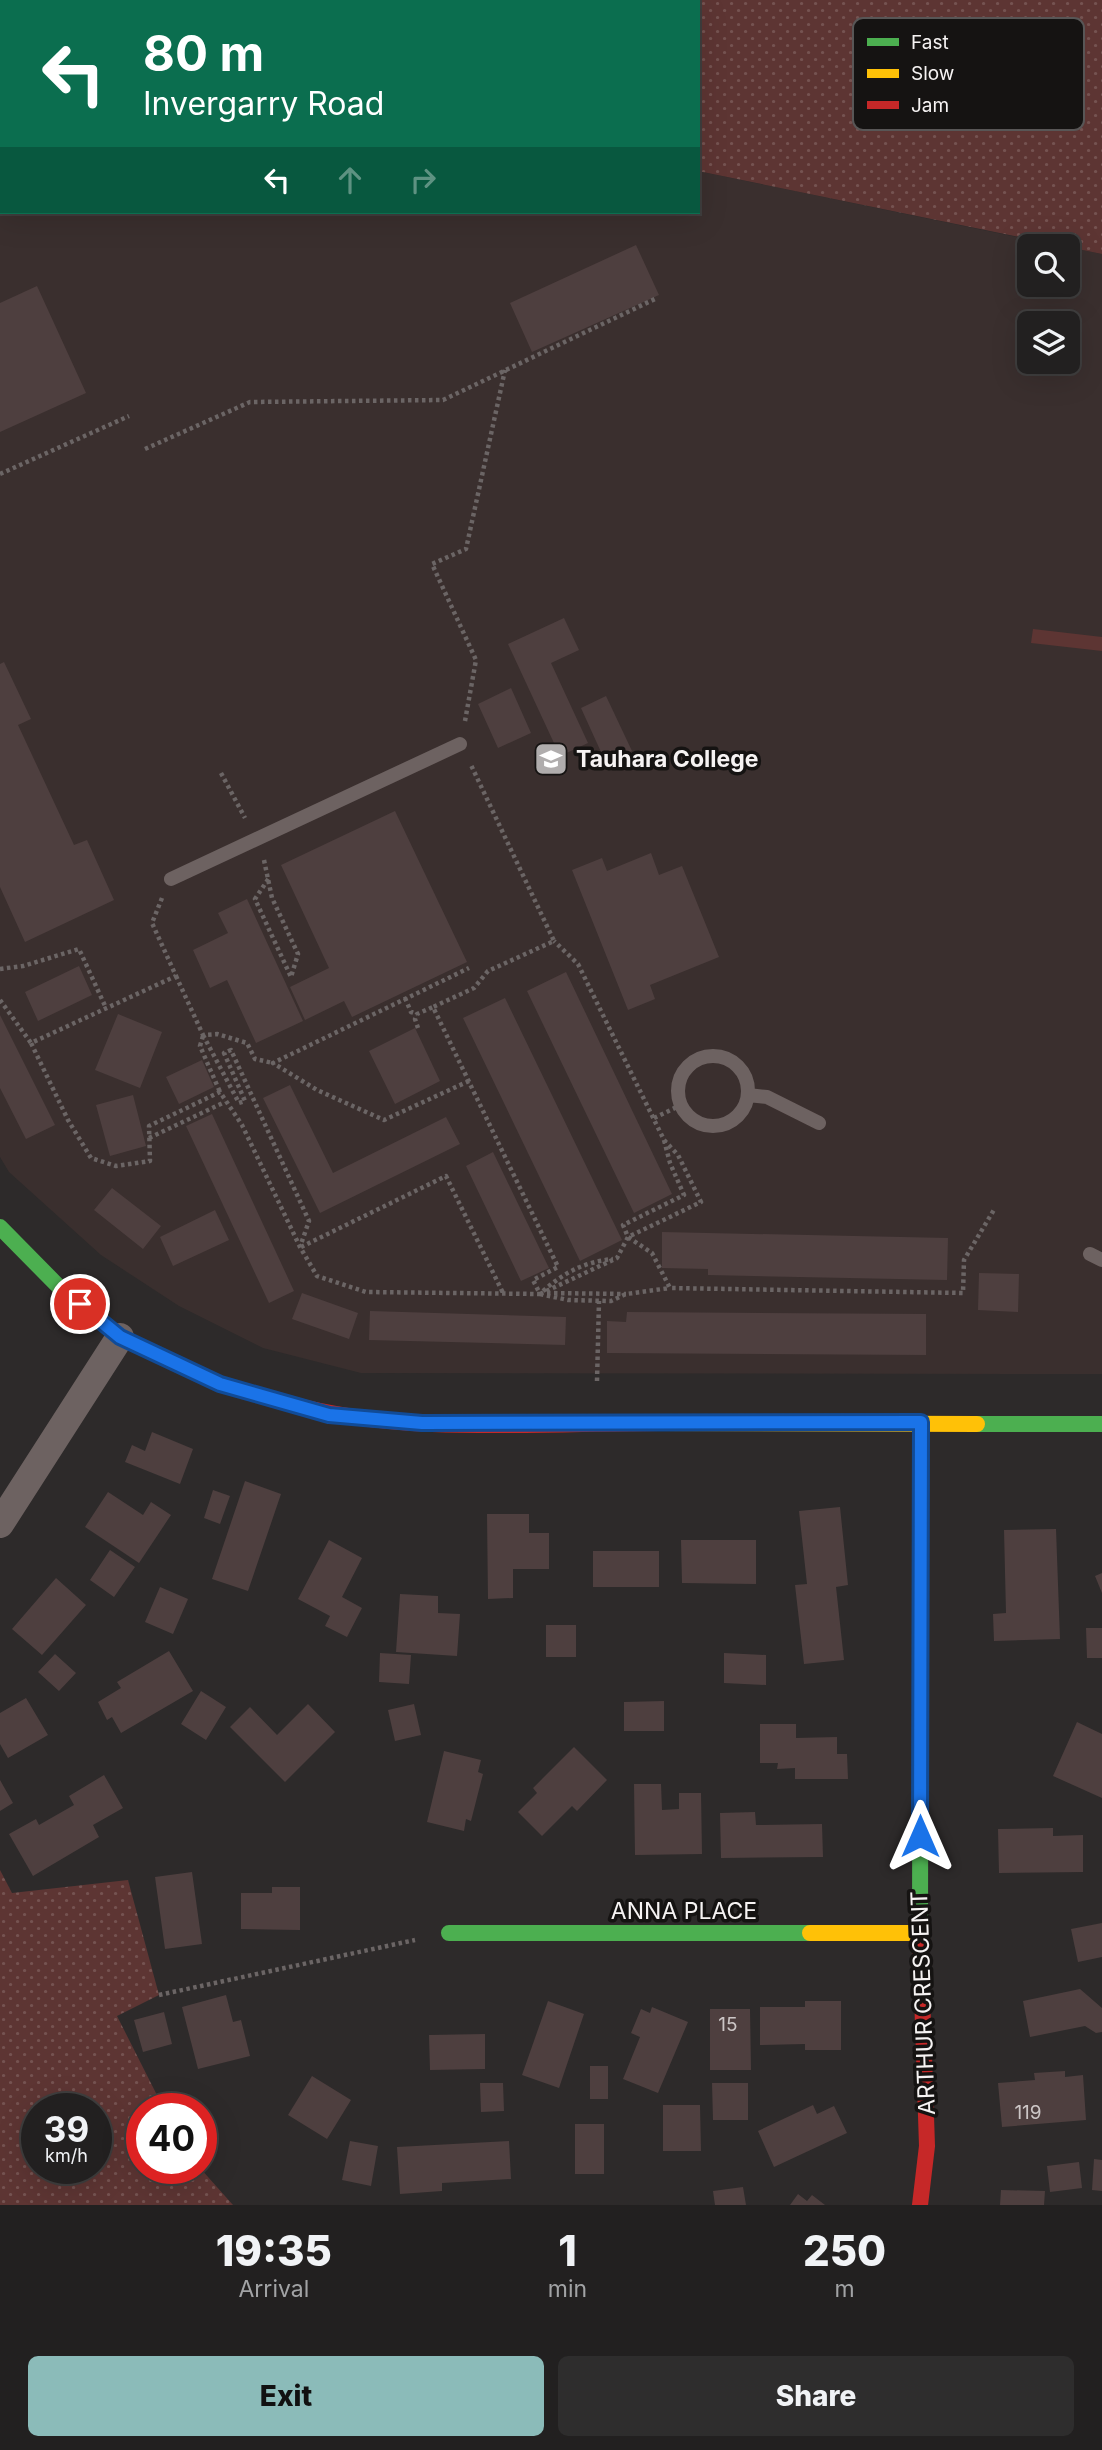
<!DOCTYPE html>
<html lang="en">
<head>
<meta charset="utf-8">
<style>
  body { margin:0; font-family:Inter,sans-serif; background:#2e2d2d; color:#f1f3f6; height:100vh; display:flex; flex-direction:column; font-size:26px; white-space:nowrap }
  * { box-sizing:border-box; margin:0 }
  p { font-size:23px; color:#a2a3a5 }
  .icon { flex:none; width:38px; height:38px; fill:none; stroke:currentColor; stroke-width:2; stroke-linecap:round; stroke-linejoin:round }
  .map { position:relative; height:2205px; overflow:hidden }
  .sheet { display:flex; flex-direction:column; background:#222020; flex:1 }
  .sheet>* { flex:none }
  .guide { position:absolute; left:0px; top:0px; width:700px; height:214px; box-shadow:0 7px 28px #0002,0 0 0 2px #3f3e3e; background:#0b6e4f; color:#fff; overflow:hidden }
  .buttons { position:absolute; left:1017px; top:234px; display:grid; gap:14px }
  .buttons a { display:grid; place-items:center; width:63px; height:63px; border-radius:10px; background:#222020; box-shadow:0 7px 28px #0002,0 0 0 2px #3f3e3e; font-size:35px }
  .speed { position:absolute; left:21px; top:2093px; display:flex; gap:14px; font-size:35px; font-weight:700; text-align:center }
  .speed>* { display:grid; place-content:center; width:91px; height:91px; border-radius:50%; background:#222020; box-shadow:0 7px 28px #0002,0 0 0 2px #3f3e3e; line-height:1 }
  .speed small { font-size:18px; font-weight:400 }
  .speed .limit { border:10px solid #d22; background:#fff; color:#111 }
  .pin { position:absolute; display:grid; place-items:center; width:60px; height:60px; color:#fff; margin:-30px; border:4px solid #fff; border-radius:50%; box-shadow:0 2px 7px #0007 }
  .me { position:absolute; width:77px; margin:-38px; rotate:0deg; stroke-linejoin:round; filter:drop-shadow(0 0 5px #0008) }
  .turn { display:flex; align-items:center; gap:24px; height:147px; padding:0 28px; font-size:32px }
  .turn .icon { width:91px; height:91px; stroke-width:2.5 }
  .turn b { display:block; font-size:49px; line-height:60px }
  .lanes { display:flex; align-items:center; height:66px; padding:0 28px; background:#0003; justify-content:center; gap:35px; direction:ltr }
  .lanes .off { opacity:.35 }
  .eta { display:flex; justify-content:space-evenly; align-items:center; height:119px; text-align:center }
  .eta b { font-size:42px; font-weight:800; line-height:49px }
  .button { display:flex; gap:14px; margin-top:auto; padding:14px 28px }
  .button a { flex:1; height:80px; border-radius:10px; background:#8bbbb9; color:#111; font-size:28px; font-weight:800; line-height:80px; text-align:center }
  .button a+a { background:#2e2d2d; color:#f1f3f6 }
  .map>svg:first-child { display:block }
  .built { fill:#3a2f2e; fill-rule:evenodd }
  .grass { fill:#5d3533 }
  .park { fill:url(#park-dots); fill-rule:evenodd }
  .building { fill:#4e3f3f }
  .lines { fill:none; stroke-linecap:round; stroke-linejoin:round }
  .path { stroke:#6b6565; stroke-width:4.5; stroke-dasharray:3.5 3.5; stroke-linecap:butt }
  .lane { stroke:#6d6261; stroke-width:14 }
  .street { stroke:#6d6261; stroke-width:28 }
  .fast { stroke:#4caf50; stroke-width:16 }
  .slow { stroke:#ffc107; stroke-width:16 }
  .jam { stroke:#c62828; stroke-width:16 }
  .route-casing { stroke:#114b97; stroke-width:18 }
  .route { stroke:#1a73e8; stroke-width:12 }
  .labels { text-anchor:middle; stroke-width:7; stroke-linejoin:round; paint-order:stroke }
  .number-label { font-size:19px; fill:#ccc6c6 }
  .poi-label { font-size:23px; font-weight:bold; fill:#f6f3f3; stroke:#151312; text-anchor:start }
  .street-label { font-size:23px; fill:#f6f3f3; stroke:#151312 }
  .key { fill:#151312; stroke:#585656; stroke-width:2 }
  .key-label { font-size:19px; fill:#f6f3f3 }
</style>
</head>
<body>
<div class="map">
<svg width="1102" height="2205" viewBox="0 0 1102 2205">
  <defs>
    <pattern id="park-dots" width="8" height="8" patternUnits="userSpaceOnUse" patternTransform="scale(1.75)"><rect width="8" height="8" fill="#5d3533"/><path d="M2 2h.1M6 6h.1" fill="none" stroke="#755351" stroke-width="1.8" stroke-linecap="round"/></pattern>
  </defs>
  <rect width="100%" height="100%" fill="#2d2a2a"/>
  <!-- built -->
  <path class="built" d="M0 44 2 212H698V171L1065 247H1029V285H1068V247L1102 254V1374L361 1373 263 1348 179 1306 101 1255 9 1172 0 1157ZM1029 324H1068V362H1029Z"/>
  <!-- grass -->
  <path class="grass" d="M1033 629 1102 637V651L1031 643Z"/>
  <!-- park -->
  <path class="park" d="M151 0H1102V254L698 171V2Z
    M0 1870 12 1893 128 1880 159 1995 117 2016 164 2109H142V2168H200L233 2205H0ZM37 2109H96V2168H37Z"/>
  <!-- building -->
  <path class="building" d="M636 245 659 295 532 352 510 303Z
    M37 286 86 393 0 432V303Z
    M564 618 579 650 551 663 588 743 560 756 508 644Z
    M4 662 31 719 18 725 74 845 87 840 114 900 25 942 0 887V664Z
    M511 688 531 733 498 748 478 704Z
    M606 696 632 751 606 763 581 708Z
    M395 811 467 962 352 1017 344 1001 305 1020 290 987 329 968 281 865Z
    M651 853 659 875 682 866 719 957 650 985 655 999 628 1010 572 870 602 858 607 871Z
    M247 899 303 1021 256 1043 227 980 210 988 193 950 228 933 218 913Z
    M79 966 92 995 38 1021 25 992Z
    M566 972 672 1194 634 1213 527 991Z
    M505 998 622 1240 580 1261 463 1018Z
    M118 1014 162 1032 140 1088 95 1070Z
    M0 1015 55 1125 26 1139 0 1088Z
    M415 1028 440 1081 395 1104 369 1051Z
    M202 1060 214 1087 179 1104 166 1077Z
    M290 1085 333 1173 446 1117 460 1144 320 1213 263 1098Z
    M133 1095 146 1146 110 1156 96 1105Z
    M212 1114 294 1291 269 1303 186 1126Z
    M493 1152 549 1268 521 1281 466 1166Z
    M112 1188 161 1226 143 1249 94 1210Z
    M215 1210 229 1240 173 1266 160 1237Z
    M662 1232 948 1238 947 1280 708 1275V1269L662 1268Z
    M979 1273 1019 1274 1018 1312 978 1310Z
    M302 1293 358 1313 349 1339 292 1319Z
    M370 1311 566 1317 565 1345 369 1340Z
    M627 1312 926 1314V1355L607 1353V1321L626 1322Z
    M152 1432 193 1449 180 1484 125 1462 132 1445 145 1451Z
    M245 1481 281 1494 248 1591 212 1579Z
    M213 1490 230 1496 220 1524 204 1518Z
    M108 1492 143 1515 151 1502 171 1515 139 1563 85 1527Z
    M840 1507 848 1585 836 1587 844 1660 804 1664 795 1585 807 1584 799 1511Z
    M487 1514H529V1533H549V1569H513V1598L488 1599Z
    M1056 1529 1060 1639 994 1641 993 1614 1006 1613 1004 1530Z
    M329 1540 362 1558 342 1597 362 1608 347 1637 325 1626 330 1616 298 1599Z
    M681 1540H756V1584L682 1583Z
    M110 1550 135 1567 114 1597 90 1580Z
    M593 1551H659V1587H593Z
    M1102 1573V1593L1095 1576Z
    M56 1578 86 1605 42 1655 12 1629Z
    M160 1587 188 1599 173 1634 145 1622Z
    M400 1594 438 1596V1613L460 1614 457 1656 396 1652Z
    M546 1625H576V1657H546Z
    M1086 1628H1102V1658H1087Z
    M169 1651 193 1691 121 1733 112 1717 107 1720 98 1702 121 1688 117 1682Z
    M380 1653 411 1655 409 1684 379 1682Z
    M724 1653 766 1655V1685L724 1683Z
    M55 1654 76 1673 59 1691 38 1672Z
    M201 1691 226 1707 206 1740 181 1724Z
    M26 1698 48 1735 8 1758 0 1744V1713Z
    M664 1701V1731H624V1702Z
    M308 1704 335 1732 285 1782 230 1727 250 1707 277 1735Z
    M414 1704 421 1735 395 1741 388 1710Z
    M1077 1722 1102 1734V1798L1053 1776Z
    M760 1724H796V1738L837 1737V1754H847L848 1779H795V1768L777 1769 778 1763H760Z
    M574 1747 607 1780 577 1811 572 1806 542 1836 518 1812 537 1793 533 1788Z
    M444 1751 481 1760 478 1772 483 1774 471 1821 466 1819 464 1831 427 1822Z
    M104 1775 123 1808 93 1825 99 1837 33 1876 9 1834 36 1819 39 1825 74 1805 69 1796Z
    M0 1780 13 1803 0 1811Z
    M634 1784H661L662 1810 679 1809V1793H701L702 1854 635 1855Z
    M755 1812 756 1825 822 1824 823 1857 721 1858 720 1813Z
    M1053 1828V1836L1083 1835V1872L999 1873 998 1829Z
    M192 1872 202 1944 165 1949 155 1877Z
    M272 1887H300V1930L241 1929V1893H272Z
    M1102 1923V1957L1078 1962 1071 1929Z
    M1080 1989 1102 2008V2032L1096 2033 1085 2026 1030 2037 1023 2001Z
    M226 1995 233 2022 241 2020 250 2056 198 2069 182 2007Z
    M548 2001 584 2014 559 2088 522 2075Z
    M805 2001H841V2050H805V2044L760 2045V2007H805Z
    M652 2007 688 2022 658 2093 623 2079 640 2037 631 2033 641 2009 650 2013Z
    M710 2009H750L751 2070H710Z
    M164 2012 172 2044 143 2052 134 2020Z
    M485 2034V2069L430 2070 429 2035Z
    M590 2066H608V2099H590Z
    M1065 2071V2077L1083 2075 1086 2120 1002 2127 998 2083 1035 2080 1034 2073Z
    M312 2076 351 2100 327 2139 288 2115Z
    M480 2083H503L504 2111 481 2112Z
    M712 2083H748V2120H713Z
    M663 2105H700L701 2151H663Z
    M813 2105 817 2114 834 2106 847 2133 774 2167 758 2131Z
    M575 2124H604V2174H575Z
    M350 2141 378 2146 371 2186 342 2180Z
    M509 2141 511 2179 442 2183V2191L400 2194 397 2147Z
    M1094 2159 1102 2160V2191L1092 2190Z
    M1079 2162 1082 2188 1050 2192 1047 2166Z
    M743 2187 746 2205H715L713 2191Z
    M1001 2190 1045 2191 1044 2205H1000Z
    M798 2194 807 2201 812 2195 825 2205H790Z"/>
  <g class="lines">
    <!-- path -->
    <path class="path" d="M145 449 250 402 443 400 657 298
      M0 474 129 416
      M465 721 476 660 432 564 466 549 505 370
      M221 773 245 818
      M264 860 272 898 298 954 291 977 255 899 269 878
      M162 898 152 923 176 976 31 1043 68 1120 91 1158 116 1166 150 1161 149 1126 220 1092 242 1125 300 1247 317 1276 366 1292 540 1294 533 1280 558 1267 433 1007 474 988 488 971 554 941 471 765
      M0 969 23 966 79 949 106 1008
      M176 976 203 1035 217 1034 247 1043 255 1059 273 1063
      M405 998 411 1012 417 1014
      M0 1000 31 1043
      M418 1028 415 1019 417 1014 433 1007
      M203 1035 239 1103 245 1101 224 1053 231 1050 309 1221 300 1247
      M203 1036 200 1046 220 1092
      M469 1081 384 1120 317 1090 273 1063 469 968
      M654 1118 681 1105
      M149 1138 225 1102
      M664 1140 670 1163 684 1195 623 1225 628 1237 652 1253 670 1288 963 1293 964 1260 995 1208
      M301 1247 446 1176 503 1293
      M543 1291C565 1272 584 1262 613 1259
      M547 1293 626 1294
      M540 1294 617 1258 628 1237 701 1202 678 1155 664 1140 578 964 554 941
      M540 1294 568 1300 611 1301 626 1294 670 1288
      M597 1381 599 1301
      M159 1995 415 1940"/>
    <!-- lane -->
    <path class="lane" d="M171 879 460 744
      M678 1091a35 35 0 1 1 70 0a35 35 0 1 1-70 0Z
      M748 1095 767 1097 819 1123
      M1090 1254 1102 1260"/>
    <!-- street -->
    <path class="street" d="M0 1524 120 1337"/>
    <!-- fast -->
    <path class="fast" d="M0 1227 60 1288 120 1337 220 1384 291 1404
      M977 1424H1102
      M449 1933H810
      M920 1933 921 1422"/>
    <!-- slow -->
    <path class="slow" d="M659 1423 977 1424
      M810 1933H920"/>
    <!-- jam -->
    <path class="jam" d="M291 1404C400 1435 544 1423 659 1423
      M920 2205 927 2146 920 1933"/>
  </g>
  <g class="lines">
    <defs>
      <path id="route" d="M80 1304 120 1337 220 1384 329 1415 422 1423 921 1422 920 1836"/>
    </defs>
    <!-- route casing -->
    <use href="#route" class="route-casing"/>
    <!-- route -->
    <use href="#route" class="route"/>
  </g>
  <!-- icons -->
  <defs>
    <symbol id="school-square" viewBox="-11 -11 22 22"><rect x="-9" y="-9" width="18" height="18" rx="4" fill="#b0adad" stroke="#151312"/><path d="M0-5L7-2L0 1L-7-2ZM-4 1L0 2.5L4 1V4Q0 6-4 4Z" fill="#fff"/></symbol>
  </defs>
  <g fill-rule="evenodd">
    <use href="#school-square" x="532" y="740" width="38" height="38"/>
  </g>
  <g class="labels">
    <!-- number labels -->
    <g class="number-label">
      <text x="728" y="2031">15</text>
      <text x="1028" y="2119">119</text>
    </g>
    <!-- poi labels -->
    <g class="poi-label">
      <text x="576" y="767">Tauhara College</text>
    </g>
    <!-- street labels -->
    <g class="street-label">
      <text x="684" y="1919">ANNA PLACE</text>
      <text transform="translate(923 2003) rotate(-92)" y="8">ARTHUR CRESCENT</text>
    </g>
  </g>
  <!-- legend -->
  <rect x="853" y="18" width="231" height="112" rx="10" class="key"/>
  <rect x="867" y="38" width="32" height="8" fill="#4caf50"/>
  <rect x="867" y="69" width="32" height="9" fill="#ffc107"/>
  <rect x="867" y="101" width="32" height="8" fill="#c62828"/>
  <g class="key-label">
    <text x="911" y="49">Fast</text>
    <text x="911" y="80">Slow</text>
    <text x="911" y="112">Jam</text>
  </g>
</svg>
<div class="buttons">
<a><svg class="icon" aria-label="search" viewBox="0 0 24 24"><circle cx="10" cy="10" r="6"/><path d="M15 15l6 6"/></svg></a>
<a><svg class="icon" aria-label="layers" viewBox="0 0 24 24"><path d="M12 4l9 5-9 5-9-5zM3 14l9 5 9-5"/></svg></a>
</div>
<div class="speed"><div>39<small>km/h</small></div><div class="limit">40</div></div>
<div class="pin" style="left:80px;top:1304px;background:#d93025"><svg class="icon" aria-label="arrive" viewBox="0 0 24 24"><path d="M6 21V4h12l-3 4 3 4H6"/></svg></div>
<svg class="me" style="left:920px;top:1836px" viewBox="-20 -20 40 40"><path d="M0-17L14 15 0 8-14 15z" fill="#1a73e8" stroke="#fff" stroke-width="4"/></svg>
<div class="guide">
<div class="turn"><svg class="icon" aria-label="left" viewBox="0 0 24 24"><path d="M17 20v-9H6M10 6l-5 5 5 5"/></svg><div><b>80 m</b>Invergarry Road</div></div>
<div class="lanes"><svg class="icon" aria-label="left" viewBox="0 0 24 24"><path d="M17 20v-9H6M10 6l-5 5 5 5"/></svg><svg class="icon off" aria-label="ahead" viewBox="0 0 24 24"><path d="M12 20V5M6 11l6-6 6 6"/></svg><svg class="icon off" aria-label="right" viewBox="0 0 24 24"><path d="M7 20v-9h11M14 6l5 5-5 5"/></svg></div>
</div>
</div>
<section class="sheet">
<div class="eta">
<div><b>19:35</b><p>Arrival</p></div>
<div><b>1</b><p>min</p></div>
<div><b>250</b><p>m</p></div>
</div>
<div class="button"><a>Exit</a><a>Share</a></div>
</section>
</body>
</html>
